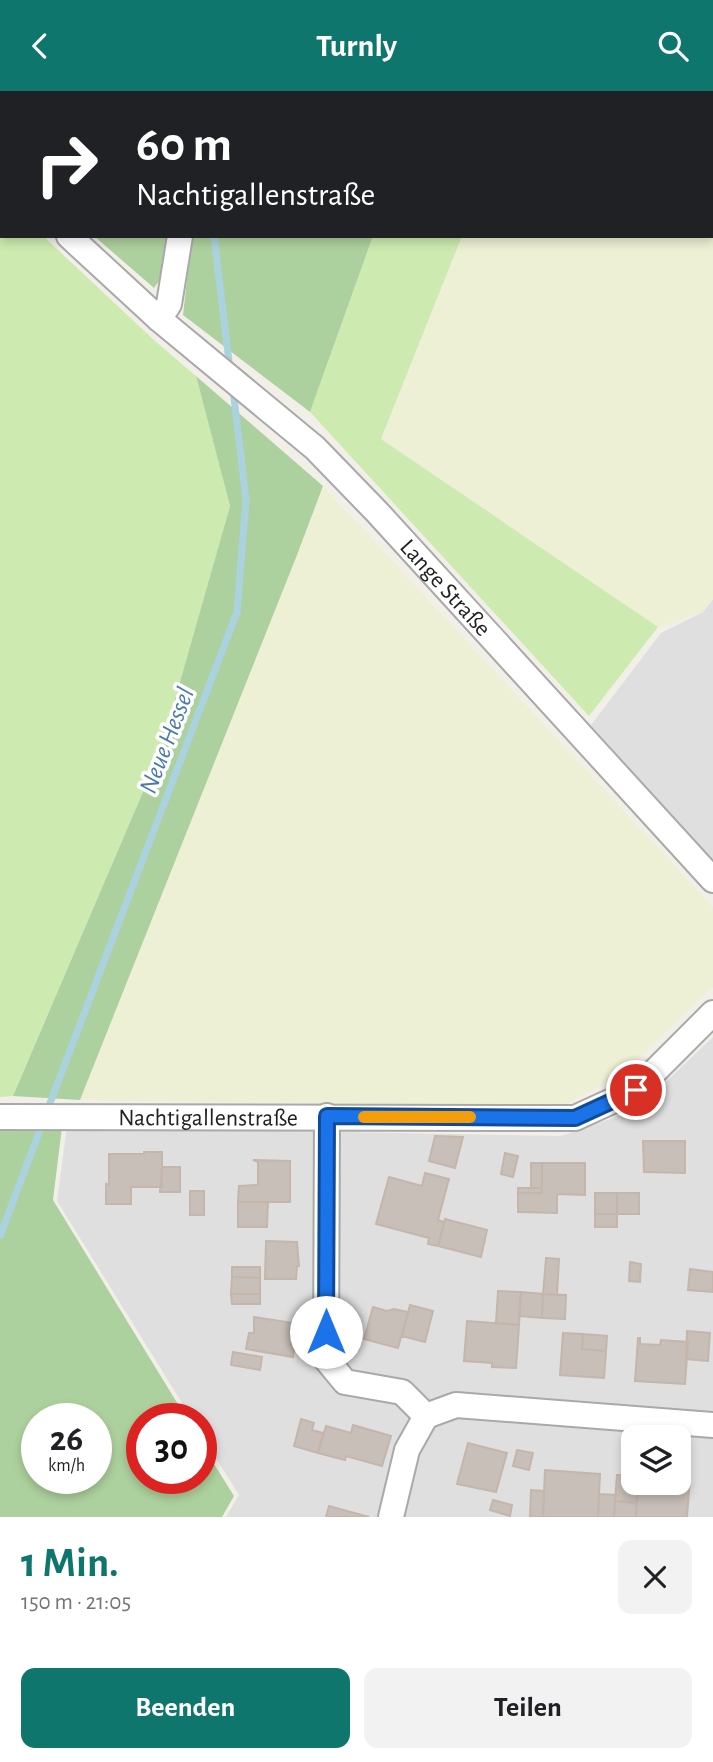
<!DOCTYPE html>
<html lang="de">
<head>
<meta charset="utf-8">
<style>
  body { margin:0; font-family:"Alegreya Sans",sans-serif; background:#f2f2f2; color:#202124; height:100vh; display:flex; flex-direction:column; font-size:26px; white-space:nowrap }
  * { box-sizing:border-box; margin:0 }
  p { font-size:23px; color:#757577 }
  .icon { flex:none; width:38px; height:38px; fill:none; stroke:currentColor; stroke-width:2; stroke-linecap:round; stroke-linejoin:round }
  .map { position:relative; height:1426px; overflow:hidden }
  .drawer { display:flex; flex-direction:column; background:#fff; flex:1 }
  .drawer>* { flex:none }
  .banner { position:absolute; left:0px; top:0px; width:714px; height:147px; box-shadow:0 4px 10px #0003; background:#202124; color:#fff; overflow:hidden }
  .fabs { position:absolute; left:621px; top:1334px; display:grid; gap:14px }
  .fabs a { display:grid; place-items:center; width:70px; height:70px; border-radius:14px; background:#fff; box-shadow:0 4px 10px #0003; font-size:35px }
  .speed { position:absolute; left:21px; top:1312px; display:flex; gap:14px; font-size:35px; font-weight:700; text-align:center }
  .speed>* { display:grid; place-content:center; width:91px; height:91px; border-radius:50%; background:#fff; box-shadow:0 4px 10px #0003; line-height:1 }
  .speed small { font-size:18px; font-weight:400 }
  .speed .limit { border:10px solid #d22; background:#fff; color:#111 }
  .pin { position:absolute; display:grid; place-items:center; width:60px; height:60px; color:#fff; margin:-30px; border:4px solid #fff; border-radius:50%; box-shadow:0 2px 7px #0007 }
  .me { position:absolute; width:77px; margin:-38px; rotate:0deg; stroke-linejoin:round; filter:drop-shadow(0 0 5px #0008) }
  .turn { display:flex; align-items:center; gap:24px; height:147px; padding:0 21px; font-size:32px }
  .turn .icon { width:91px; height:91px; stroke-width:2.5 }
  .turn b { display:block; font-size:49px; line-height:60px }
  .round { display:grid; place-items:center; flex:none; width:74px; height:74px; border-radius:14px; background:#f2f2f2 }
  .overview { display:flex; align-items:center; justify-content:space-between; height:119px; padding:0 21px }
  h1 { font-size:42px; font-weight:600; line-height:52px; color:#0f766e }
  .action { display:flex; gap:14px; margin-top:auto; padding:14px 21px }
  .action a { flex:1; height:80px; border-radius:14px; background:#0f766e; color:#fff; font-size:28px; font-weight:600; line-height:80px; text-align:center }
  .action a+a { background:#f2f2f2; color:#202124 }
  header { display:flex; justify-content:space-between; align-items:center; height:91px; padding:0 21px; background:#0f766e; color:#fff; font-size:32px; font-weight:600 }
  .map>svg:first-child { display:block }
  .residential { fill:#e0dfdf; fill-rule:evenodd }
  .farmland { fill:#eef0d5 }
  .grass { fill:#cdebb0 }
  .forest { fill:#add19e; fill-rule:evenodd }
  .lines { fill:none; stroke-linecap:round; stroke-linejoin:round }
  .stream { stroke:#aad3df; stroke-width:7 }
  .building { fill:#c7bfb8; stroke:#c4b6ab; stroke-width:2 }
  .minor-casing { stroke:#a9a9a9; stroke-width:28 }
  .minor { stroke:#fff; stroke-width:24 }
  .route-casing { stroke:#114b97; stroke-width:18 }
  .route { stroke:#1a73e8; stroke-width:12 }
  .slow { stroke:#f59e0b; stroke-width:12 }
  .labels { text-anchor:middle; stroke-width:7; stroke-linejoin:round; paint-order:stroke }
  .street-label { font-size:24px; fill:#222; stroke:#fff }
  .water-label { font-size:26px; font-style:italic; fill:#4a7aab; stroke:#fff }
</style>
</head>
<body>
<header><svg class="icon" aria-label="back" viewBox="0 0 24 24"><path d="M15 5l-7 7 7 7"/></svg>Turnly<svg class="icon" aria-label="search" viewBox="0 0 24 24"><circle cx="10" cy="10" r="6"/><path d="M15 15l6 6"/></svg></header>
<div class="map">
<svg width="713" height="1426" viewBox="0 0 713 1426">
  <rect width="100%" height="100%" fill="#f2efe9"/>
  <!-- residential -->
  <path class="residential" d="M713 508V771L591 634 661 542 703 521Z
    M713 946V1426H226L239 1404 201 1343V1328H192L57 1110 67 1036 561 1045 636 1019ZM634 1346H679V1391H634Z"/>
  <!-- farmland -->
  <path class="farmland" d="M520 0H713V508L703 521 658 536 381 348 462 145H712V2H520Z
    M323 395 713 816V896L619 986 557 1017 80 1009 297 464Z"/>
  <!-- grass -->
  <path class="grass" d="M0 103 2 145H43L154 249 196 285 230 415 160 661 13 1005 0 1006Z
    M373 145H462L381 348 658 536 589 625 310 321Z"/>
  <!-- forest -->
  <path class="forest" d="M94 145H169L164 183 154 197Z
    M192 145H373L310 321 183 224Z
    M196 285 323 395 297 464 80 1009 13 1005 160 661 230 415Z
    M0 1035 62 1036 53 1109 187 1328H142V1388H201V1352L234 1405 222 1426H0ZM37 1328H96V1388H37Z"/>
  <g class="lines">
    <!-- stream -->
    <path class="stream" d="M281 2 283 0
      M214 145 230 279
      M47 1020 237 521 246 409 233 298
      M0 1145 43 1031"/>
  </g>
  <!-- building -->
  <path class="building" d="M435 1045 463 1046 455 1077 429 1070Z
    M643 1050H685V1082L644 1081Z
    M144 1061H162V1096H131V1113H106V1093L109 1094V1063H144Z
    M505 1062 518 1065 513 1086 501 1083Z
    M253 1069 290 1070V1111H238L239 1095 258 1094V1071Z
    M531 1072H542V1097H531Z
    M542 1072H585V1104L557 1103V1122L518 1121V1102H542Z
    M162 1076H180V1101H160Z
    M425 1082 449 1088 438 1129 444 1131 438 1155 428 1153 429 1147 376 1133 389 1086 422 1095Z
    M518 1097H542V1102H518Z
    M190 1100H204V1124H190Z
    M595 1102H617V1123H595Z
    M617 1102H639V1123H617Z
    M238 1111H268L267 1136H238Z
    M595 1123H617V1136H595Z
    M445 1128 487 1139 481 1166 438 1155Z
    M266 1150 297 1151 299 1175H297L296 1188H265Z
    M546 1167 559 1168 557 1204 543 1203Z
    M630 1171 641 1173 640 1191 629 1190Z
    M232 1176H260V1187L232 1186Z
    M690 1178 713 1181V1201L688 1199Z
    M232 1186 260 1187V1203H231Z
    M498 1200 521 1201 519 1234 496 1232Z
    M521 1201 543 1203 542 1227 519 1225Z
    M231 1203H260V1213H232Z
    M543 1203 566 1204 565 1228 542 1227Z
    M410 1214 433 1220 425 1251 402 1245Z
    M373 1216 387 1220 394 1218 408 1221 398 1257 364 1248Z
    M254 1226 300 1233V1236L297 1235 293 1266 246 1258 249 1242H254Z
    M467 1230 519 1234 516 1277 492 1276V1272L464 1270Z
    M687 1240 710 1242 708 1270 686 1268Z
    M563 1242 583 1243 582 1258 606 1260 604 1287 560 1284Z
    M583 1243 607 1245 606 1260 582 1258Z
    M638 1247H640V1253L660 1254 661 1249 688 1251 685 1293 635 1290Z
    M233 1261 262 1266 260 1279 231 1274Z
    M301 1328 314 1332 312 1339 323 1342 318 1362 294 1355Z
    M353 1334 391 1345 382 1375 346 1365 345 1369 318 1362 326 1335 351 1342Z
    M468 1352 507 1362 496 1401 457 1393Z
    M517 1359 533 1362 529 1379 513 1375Z
    M545 1379 600 1383 598 1426H543Z
    M617 1384 634 1385V1391H638L637 1412 615 1410Z
    M679 1386 690 1387 687 1426H636L638 1391H679Z
    M531 1399 544 1400 543 1426H530Z
    M599 1403 616 1404 614 1426H598Z
    M493 1409 512 1414 510 1425 490 1419Z
    M615 1410 637 1412 636 1426H614Z
    M329 1415 369 1426H326Z"/>
  <g class="lines">
    <defs>
      <g id="minor">
        <path d="M236 2 237 0"/>
        <path d="M0 75 2 77"/>
        <path id="s1" d="M69 145 159 228 315 357 377 421 713 789"/>
        <path d="M159 228 169 213 180 145"/>
        <path d="M327 1025 326 1268 345 1291 402 1301 426 1325"/>
        <path id="s2" d="M0 1026 575 1027 636 999 713 922"/>
        <path d="M426 1325 456 1314 713 1334"/>
        <path d="M391 1426 407 1359 426 1325"/>
      </g>
    </defs>
    <!-- minor casing -->
    <use href="#minor" class="minor-casing"/>
    <!-- minor -->
    <use href="#minor" class="minor"/>
  </g>
  <g class="lines">
    <defs>
      <path id="route" d="M326 1241 327 1025 575 1027 636 999"/>
    </defs>
    <!-- route casing -->
    <use href="#route" class="route-casing"/>
    <!-- route -->
    <use href="#route" class="route"/>
    <!-- slow -->
    <path class="slow" d="M364 1026H470"/>
  </g>
  <g class="labels">
    <!-- street labels -->
    <g class="street-label">
      <text dy="8" stroke="none"><textPath href="#s1" startOffset="516">Lange Straße</textPath></text>
      <text dy="8" stroke="none"><textPath href="#s2" startOffset="208">Nachtigallenstraße</textPath></text>
    </g>
    <!-- water labels -->
    <g class="water-label">
      <text transform="translate(166 649) rotate(-69)" y="9">Neue Hessel</text>
    </g>
  </g>
</svg>
<div class="fabs">
<a><svg class="icon" aria-label="layers" viewBox="0 0 24 24"><path d="M12 4l9 5-9 5-9-5zM3 14l9 5 9-5"/></svg></a>
</div>
<div class="speed"><div>26<small>km/h</small></div><div class="limit">30</div></div>
<div class="pin" style="left:636px;top:999px;background:#d93025"><svg class="icon" aria-label="arrive" viewBox="0 0 24 24"><path d="M6 21V4h12l-3 4 3 4H6"/></svg></div>
<svg class="me" style="left:326px;top:1241px" viewBox="-20 -20 40 40"><circle r="19" fill="#fff"/><path d="M0-13L10 11 0 6-10 11z" fill="#1a73e8"/></svg>
<div class="banner">
<div class="turn"><svg class="icon" aria-label="right" viewBox="0 0 24 24"><path d="M7 20v-9h11M14 6l5 5-5 5"/></svg><div><b>60 m</b>Nachtigallenstraße</div></div>
</div>
</div>
<section class="drawer">
<div class="overview"><div><h1>1 Min.</h1><p>150 m · 21:05</p></div><a class="round"><svg class="icon" aria-label="close" viewBox="0 0 24 24"><path d="M6 6l12 12M18 6L6 18"/></svg></a></div>
<div class="action"><a>Beenden</a><a>Teilen</a></div>
</section>
</body>
</html>
